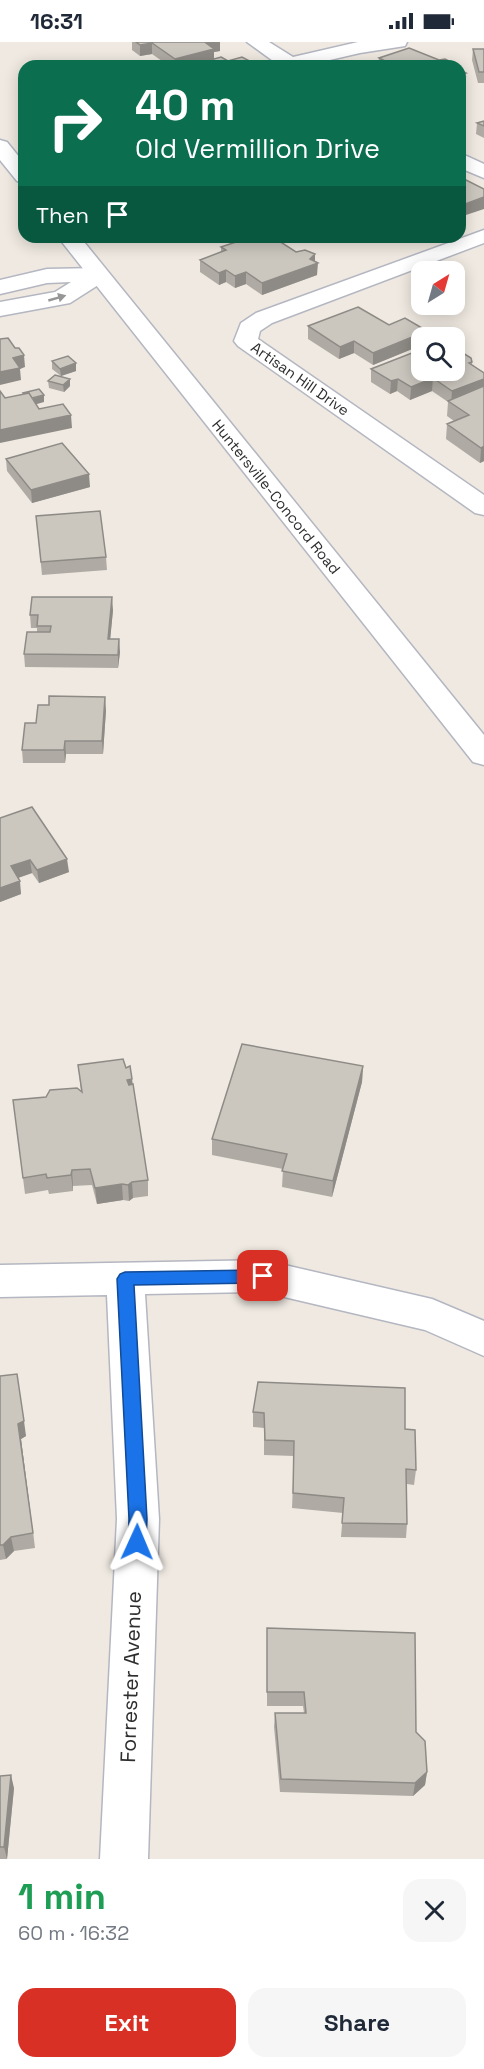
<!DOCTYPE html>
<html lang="en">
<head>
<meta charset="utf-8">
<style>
  body { margin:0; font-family:"Space Grotesk",sans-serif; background:#f6f6f7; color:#1f2937; height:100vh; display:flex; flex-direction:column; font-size:22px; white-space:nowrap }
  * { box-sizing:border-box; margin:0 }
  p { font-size:20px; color:#747a83 }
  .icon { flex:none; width:33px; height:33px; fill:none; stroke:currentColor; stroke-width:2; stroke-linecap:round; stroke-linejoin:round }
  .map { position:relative; height:1817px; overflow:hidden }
  .side { display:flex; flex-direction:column; background:#fff; flex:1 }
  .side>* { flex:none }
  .hud { position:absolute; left:18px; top:18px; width:448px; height:183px; border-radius:18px; box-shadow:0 3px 15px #0003; background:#0b6e4f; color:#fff; overflow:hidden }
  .needle { width:39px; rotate:37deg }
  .fabs { position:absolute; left:411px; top:219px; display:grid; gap:12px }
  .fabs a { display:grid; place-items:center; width:54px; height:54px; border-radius:12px; background:#fff; box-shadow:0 3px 15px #0003; font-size:30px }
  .pin { position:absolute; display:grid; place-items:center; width:51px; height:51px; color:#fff; margin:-26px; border-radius:12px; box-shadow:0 3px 9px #0006 }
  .me { position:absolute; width:66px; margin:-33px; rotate:1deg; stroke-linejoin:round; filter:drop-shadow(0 0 4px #0008) }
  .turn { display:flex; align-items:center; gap:21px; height:126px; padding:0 18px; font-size:27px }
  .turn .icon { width:78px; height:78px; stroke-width:2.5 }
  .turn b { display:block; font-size:42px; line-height:51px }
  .then { display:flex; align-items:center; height:57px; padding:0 18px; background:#0003; gap:12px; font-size:22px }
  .round { display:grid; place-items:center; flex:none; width:63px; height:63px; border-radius:18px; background:#f6f6f7 }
  .summary { display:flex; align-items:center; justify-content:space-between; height:102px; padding:0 18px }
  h1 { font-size:36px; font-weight:700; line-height:45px; color:#1e9e55 }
  .primary-button { display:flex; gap:12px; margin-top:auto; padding:12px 18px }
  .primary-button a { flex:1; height:69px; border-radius:18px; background:#d93025; color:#fff; font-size:24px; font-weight:700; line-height:69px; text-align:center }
  .primary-button a+a { background:#f6f6f7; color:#1f2937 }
  .status { display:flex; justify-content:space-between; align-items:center; height:42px; padding:0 30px; background:#fff; direction:ltr }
  .status svg { height:16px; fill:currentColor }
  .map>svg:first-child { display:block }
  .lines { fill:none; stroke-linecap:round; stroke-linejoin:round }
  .minor-casing { stroke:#b4b7c1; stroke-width:3 }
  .secondary-casing { stroke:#b4b7c1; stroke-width:3 }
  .minor { fill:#fff; fill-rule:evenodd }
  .secondary { fill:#fff; fill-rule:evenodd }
  .wall { fill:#afaba4 }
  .shaded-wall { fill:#8e8b86 }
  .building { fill:#cbc7bf; stroke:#8e8b86; stroke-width:1.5 }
  .oneway { fill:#969696 }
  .route { fill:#1a73e8; stroke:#114b97; stroke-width:1.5 }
  .labels { text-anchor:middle; stroke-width:6; stroke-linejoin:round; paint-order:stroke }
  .far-street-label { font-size:15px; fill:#2e2e2e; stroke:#fff }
  .near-street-label { font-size:21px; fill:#2e2e2e; stroke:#fff }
</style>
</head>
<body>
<div class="status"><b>16:31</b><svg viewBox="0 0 49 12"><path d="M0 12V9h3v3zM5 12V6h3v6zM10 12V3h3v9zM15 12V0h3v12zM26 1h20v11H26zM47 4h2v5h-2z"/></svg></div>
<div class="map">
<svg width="484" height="1817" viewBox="0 0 484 1817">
  <rect width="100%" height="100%" fill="#efe9e1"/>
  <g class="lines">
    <defs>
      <path id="minor" d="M247 0H269L293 15 358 0H407L405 4 360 11 304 24H280Z
        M460 111 484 122V136L460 126Z
        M484 188V201L272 281 260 289 258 297 484 453V473L475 471 238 304 234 299 241 281 256 271Z
        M98 226 106 228 109 233 106 238 70 261 0 274V260L55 250 71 240 47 241 0 252V238L47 227Z
        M263 1218 432 1257 484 1279V1314L425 1288 263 1250 145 1252 159 1477 148 1817H100L117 1477 107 1253 0 1255V1223Z"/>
      <path id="secondary" d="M0 98 7 100 24 121V141L17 139 0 118Z
        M58 195H80L484 693V723L473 720Z"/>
    </defs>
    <!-- minor casing -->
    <use href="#minor" class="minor-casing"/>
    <!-- secondary casing -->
    <use href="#secondary" class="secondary-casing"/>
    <!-- minor -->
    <use href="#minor" class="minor"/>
    <!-- secondary -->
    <use href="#secondary" class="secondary"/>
  </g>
  <!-- wall -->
  <path class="wall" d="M132 0H220V9L214 10V16L259 24H169L152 12 140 14 132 8Z
    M473 7H484V41H478L472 18Z
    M379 16 439 18 459 24H378Z
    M484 79V96L476 92 477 81Z
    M221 205 296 210 315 219 317 233 262 253 246 242 235 246 226 240 219 243 200 230V218L221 210Z
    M308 284 427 289 426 296H422V303L373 323 354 311 339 317 308 297Z
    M52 319 76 321V329L61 334 52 327Z
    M472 320V323L484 331V419L480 421 446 397 447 382 454 379 447 374 448 360 432 349 410 358 397 349 390 352 371 340V327Z
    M48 339 70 344 64 350 49 346Z
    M6 417 90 445 32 461 7 429Z
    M36 474 106 515 107 528 42 533Z
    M113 568 110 597 120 610 118 626 25 625 24 612 37 590V586H31L30 573Z
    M106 668 103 712H66L65 721H23L22 708 36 681Z
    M0 776 69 830 39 841 32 831 18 836 21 852 0 860Z
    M78 1023 126 1026 132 1037 148 1138V1154L133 1156 129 1159 123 1158 97 1162 92 1143 73 1144V1149L49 1152 48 1148 25 1152 13 1058 46 1055 81 1049Z
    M363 1024 362 1040 332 1155 282 1145 283 1127 212 1113V1097Z
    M0 1334 26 1394 21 1397 35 1506 14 1509 6 1517 0 1518Z
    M258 1340 405 1387 416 1428 414 1443 407 1442V1482L406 1496 341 1495 343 1471 292 1466 294 1414 264 1413V1386L253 1385V1370Z
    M267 1586 416 1690 427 1730 425 1743 413 1754 280 1750 274 1685 275 1671H304L303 1664H267Z
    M0 1734 14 1746 7 1817H0Z"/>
  <!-- shaded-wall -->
  <path class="shaded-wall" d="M212 0H220V9L214 10V18L192 24H175V17L206 1Z
    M152 1V12L140 14V3Z
    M466 31 464 45 460 46V36L462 32Z
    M484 155V167L460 175V164Z
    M315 212V222L318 221 317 233 262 253V241L310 217Z
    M226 228V240L219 243V231Z
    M246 230V242L235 246V234Z
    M427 289 426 296H422V303L373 323V311Z
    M354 299V311L339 317 340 305Z
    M24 313 25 325 20 327 21 338 0 343V330L13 316Z
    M76 321V329L61 334 60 327Z
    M433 336 432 349 410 358 411 345Z
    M70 337V344L64 350 63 343Z
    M398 337 397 349 390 352 391 339Z
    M484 337V349L451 362 452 349Z
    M44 353V360L30 364V357Z
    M71 373 72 386 0 401V388Z
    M484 404V419L480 421 481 406Z
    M89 432 90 445 32 461 31 448Z
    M112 555 113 568 109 610 108 597Z
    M119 597 120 610 118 626V613Z
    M105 655 106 668 103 712 102 699Z
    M65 699 66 712 65 721 64 708Z
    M67 817 69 830 39 841 37 828Z
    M30 818 32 831 12 838 11 824Z
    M20 839 21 852 0 860V846Z
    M363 1024 362 1040 332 1155 333 1139Z
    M132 1037 133 1053 127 1038Z
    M72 1128 73 1144V1149L71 1133Z
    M132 1140 133 1156 129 1159 128 1143Z
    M122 1142 123 1158 97 1162 95 1146Z
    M24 1379 26 1394 21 1397 35 1506 18 1382Z
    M11 1495 14 1509 6 1517 3 1503Z
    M427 1730 425 1743 413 1754 415 1741Z
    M11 1733 14 1746 7 1817 4 1805Z"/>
  <!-- building -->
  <path class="building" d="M136 0H212L206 1 214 7 175 17 152 1 140 3Z
    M409 6 439 18 445 17 459 24H386L391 22 379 16Z
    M473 7H484V30H479Z
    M221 15 228 19 242 15 259 24H189Z
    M460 28 466 31 462 32 465 34 460 36Z
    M484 79V84L477 81Z
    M464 137 484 147V155L460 164V138Z
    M251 195H273L296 210 305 208 315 212 310 217 318 221 262 241 246 230 235 234 226 228 219 231 200 218 226 208 221 205Z
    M358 265 389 283 405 276 427 289 373 311 354 299 340 305 308 284Z
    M8 296 15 306H19L24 313 13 316 20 326 0 330V297Z
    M422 307V328H454V312L463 311 471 316 472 320 469 321 484 331V337L452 349 433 336 411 345 398 337 391 339 371 327Z
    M68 314 76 321 60 327 52 319Z
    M55 333 70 337 63 343 48 339Z
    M484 344V404L481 406 447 382 469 373 448 359Z
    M39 347 44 353 32 356 29 351 24 352 23 351Z
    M0 349 5 356 29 351 39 367 63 362 71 373 0 388Z
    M62 401 89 432 31 448 6 417Z
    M100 469 106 515 41 520 36 474Z
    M32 555H112L108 597H119L118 613 24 612 27 590H50L51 584H37L38 573H30Z
    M49 654 105 655 102 699H65L64 708H22L25 681H36L38 663H49Z
    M32 765 67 817 37 828 30 818 11 824 20 839 0 846V776Z
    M242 1002 363 1024 333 1139 282 1129 287 1112 212 1097Z
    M123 1017 126 1026 130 1024 132 1037 127 1038 129 1043 133 1042 148 1138 132 1140 128 1143 122 1142 95 1146 90 1127 72 1128 71 1133 47 1136 46 1132 23 1136 13 1058 46 1055 50 1048 77 1046 82 1050 78 1023Z
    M17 1332 24 1379 18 1382 33 1491 11 1495 3 1503H0V1334Z
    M258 1340 405 1346V1387L415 1388 416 1428 406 1427 407 1482 342 1481 344 1456 293 1451 294 1399 265 1398 264 1371 253 1370Z
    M267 1586 415 1591 416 1690 425 1699 427 1730 415 1741 281 1737 275 1671H306L304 1650H267Z
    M11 1733 4 1805H0V1734Z"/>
  <!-- one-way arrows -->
  <defs><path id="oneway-solid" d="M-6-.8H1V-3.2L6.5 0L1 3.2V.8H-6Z" transform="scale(1.5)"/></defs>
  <use class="oneway" href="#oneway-solid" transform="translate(57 256) rotate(-16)"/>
  <!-- route -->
  <path class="route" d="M263 1228 269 1230 271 1234 269 1239 263 1241 134 1243 147 1477 146 1500 143 1505 137 1508 131 1505 128 1500 129 1477 117 1237 120 1232 125 1230Z"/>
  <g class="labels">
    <!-- far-street labels -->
    <g class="far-street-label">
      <text transform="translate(300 337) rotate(35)" y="5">Artisan Hill Drive</text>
      <text transform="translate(276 455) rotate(51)" y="5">Huntersville-Concord Road</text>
    </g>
    <!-- near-street labels -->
    <g class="near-street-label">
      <text transform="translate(131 1635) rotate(-88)" y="7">Forrester Avenue</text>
    </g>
  </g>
</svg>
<div class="fabs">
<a><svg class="needle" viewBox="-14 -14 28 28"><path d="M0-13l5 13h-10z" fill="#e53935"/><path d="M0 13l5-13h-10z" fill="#747a83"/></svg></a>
<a><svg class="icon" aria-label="search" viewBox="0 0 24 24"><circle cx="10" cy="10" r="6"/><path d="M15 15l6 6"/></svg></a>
</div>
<div class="pin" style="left:263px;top:1234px;background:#d93025"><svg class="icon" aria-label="arrive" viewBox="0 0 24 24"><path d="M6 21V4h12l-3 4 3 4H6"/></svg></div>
<svg class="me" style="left:137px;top:1500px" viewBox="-20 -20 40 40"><path d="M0-17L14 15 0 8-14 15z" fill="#1a73e8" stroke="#fff" stroke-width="4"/></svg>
<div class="hud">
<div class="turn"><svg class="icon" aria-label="right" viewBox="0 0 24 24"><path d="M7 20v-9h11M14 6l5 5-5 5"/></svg><div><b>40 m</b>Old Vermillion Drive</div></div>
<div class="then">Then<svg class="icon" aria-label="arrive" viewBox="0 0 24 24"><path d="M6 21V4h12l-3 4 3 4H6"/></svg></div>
</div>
</div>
<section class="side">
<div class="summary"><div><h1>1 min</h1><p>60 m · 16:32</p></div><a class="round"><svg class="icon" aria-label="close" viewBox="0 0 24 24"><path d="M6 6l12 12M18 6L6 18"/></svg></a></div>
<div class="primary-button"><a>Exit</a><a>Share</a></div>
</section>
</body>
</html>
